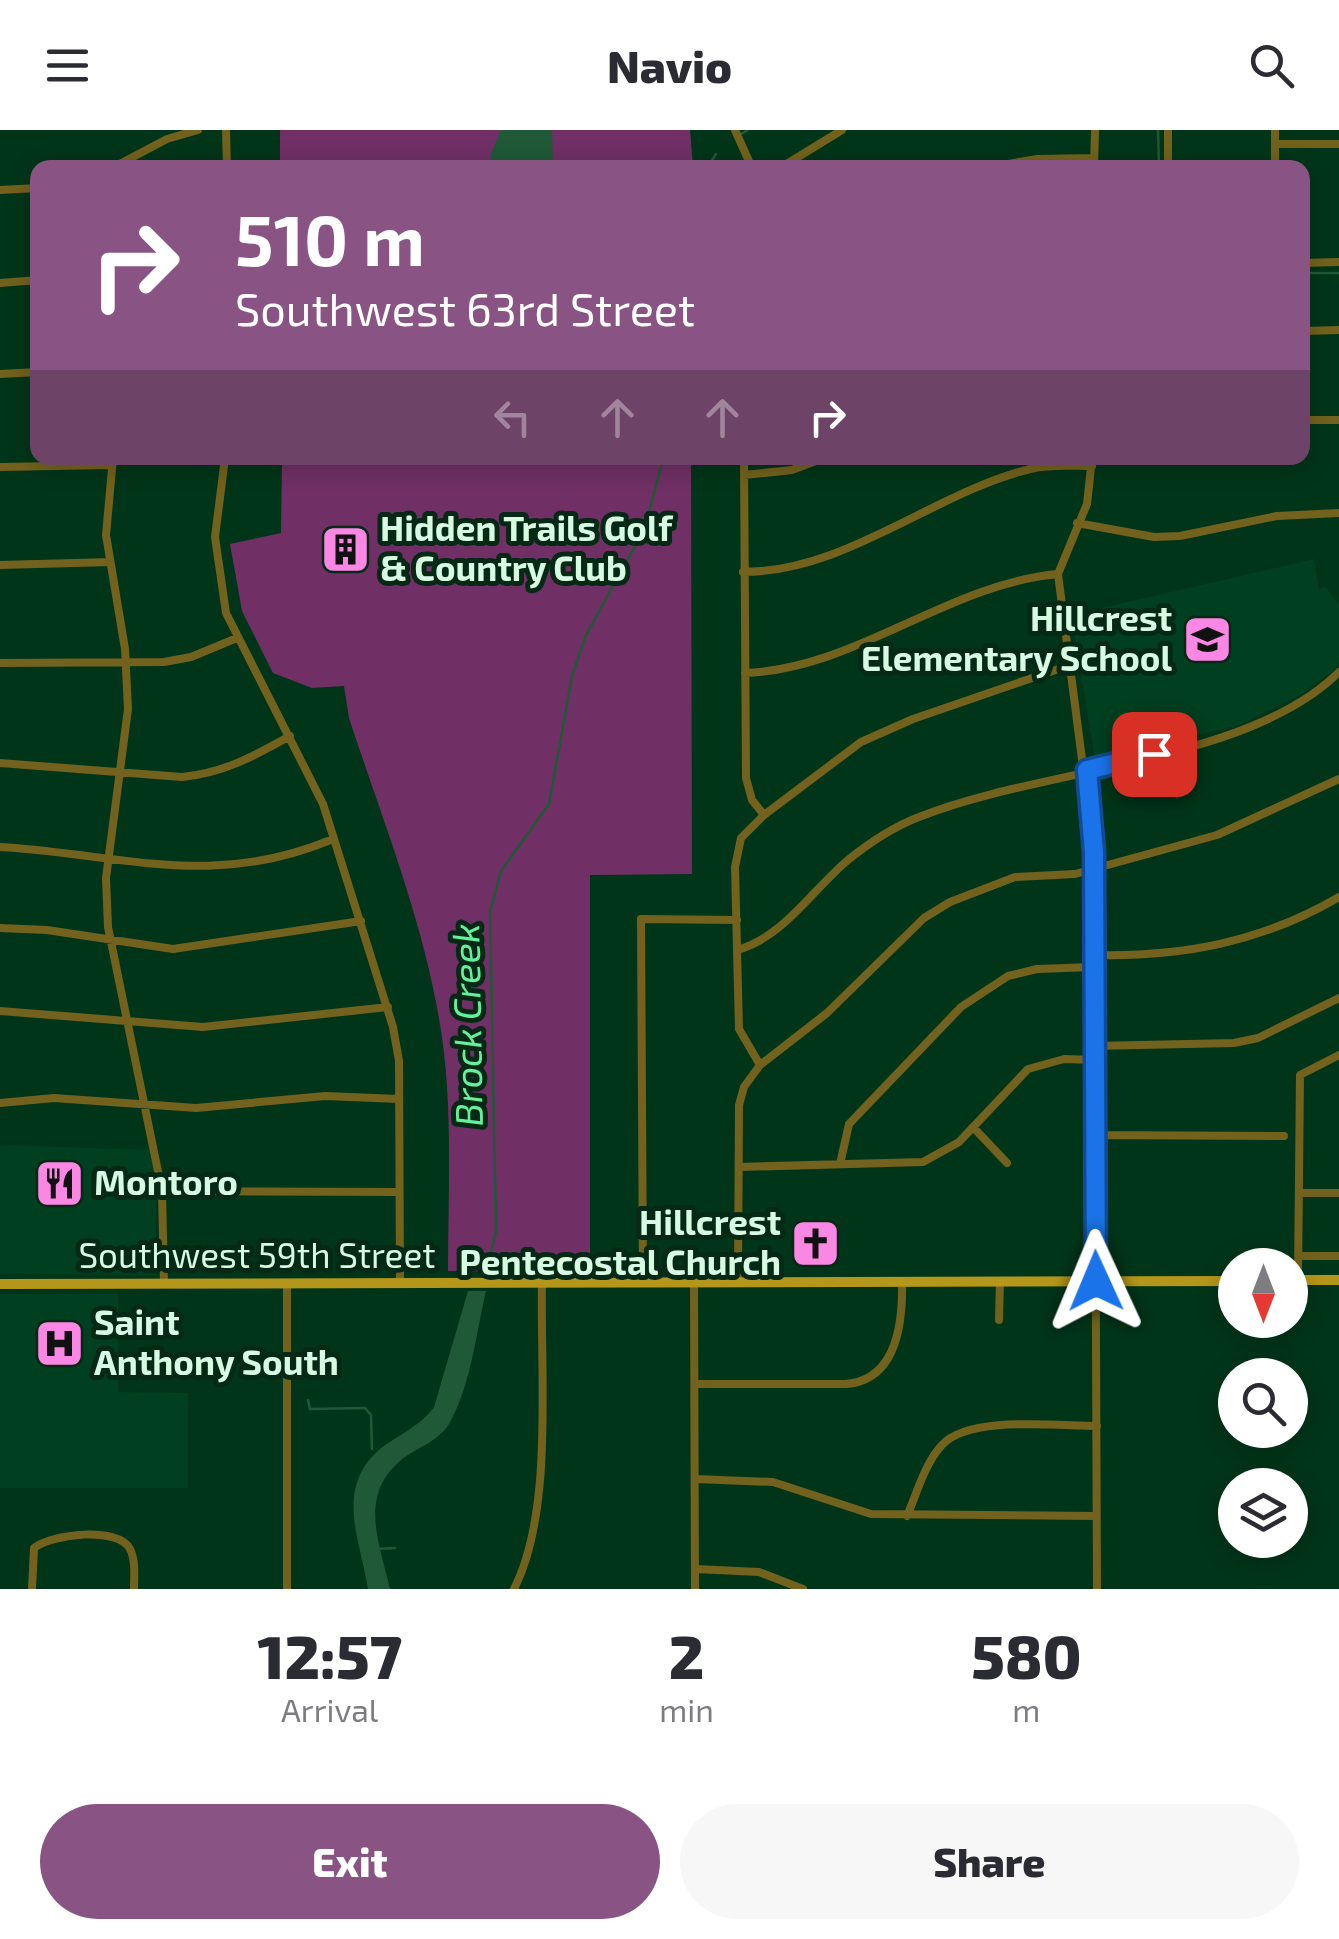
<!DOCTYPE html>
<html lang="en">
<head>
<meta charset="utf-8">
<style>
  body { margin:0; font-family:"Exo 2",sans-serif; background:#f7f7f7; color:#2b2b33; height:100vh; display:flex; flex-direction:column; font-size:38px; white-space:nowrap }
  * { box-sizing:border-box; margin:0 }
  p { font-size:32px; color:#7c7c81 }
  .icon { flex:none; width:55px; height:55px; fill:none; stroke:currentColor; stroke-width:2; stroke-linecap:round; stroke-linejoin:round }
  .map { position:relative; height:1459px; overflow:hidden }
  .side { display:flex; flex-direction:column; background:#fff; flex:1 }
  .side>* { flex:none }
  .guide { position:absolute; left:30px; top:30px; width:1280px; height:305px; border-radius:20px; box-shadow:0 5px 25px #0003; background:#895483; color:#fff; overflow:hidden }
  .needle { width:65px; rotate:180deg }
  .fabs { position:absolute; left:1218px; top:1118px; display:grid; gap:20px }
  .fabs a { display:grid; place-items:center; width:90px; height:90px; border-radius:50%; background:#fff; box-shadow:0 5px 25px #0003; font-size:50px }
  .pin { position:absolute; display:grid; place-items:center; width:85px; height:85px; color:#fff; margin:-42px; border-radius:20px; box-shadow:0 5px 15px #0006 }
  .me { position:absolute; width:110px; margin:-55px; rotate:359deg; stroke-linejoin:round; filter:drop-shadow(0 0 8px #0008) }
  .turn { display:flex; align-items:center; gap:35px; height:210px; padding:0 40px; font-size:45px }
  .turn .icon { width:130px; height:130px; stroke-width:2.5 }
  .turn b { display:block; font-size:70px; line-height:85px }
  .lanes { display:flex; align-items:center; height:95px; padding:0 40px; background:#0003; justify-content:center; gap:50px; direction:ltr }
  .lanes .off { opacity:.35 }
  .eta { display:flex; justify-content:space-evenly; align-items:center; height:170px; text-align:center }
  .eta b { font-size:60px; font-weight:800; line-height:70px }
  .action { display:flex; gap:20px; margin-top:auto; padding:20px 40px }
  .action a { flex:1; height:115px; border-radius:60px; background:#895483; color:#fff; font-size:40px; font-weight:800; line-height:115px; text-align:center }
  .action a+a { background:#f7f7f7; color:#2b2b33 }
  header { display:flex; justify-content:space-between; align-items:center; height:130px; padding:0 40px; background:#fff; font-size:45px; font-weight:800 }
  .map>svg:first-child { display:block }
  .built { fill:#003f1f }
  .green { fill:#703065 }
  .water { fill:#1f5937 }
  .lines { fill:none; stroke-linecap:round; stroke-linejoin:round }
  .stream { stroke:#1f5937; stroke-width:2.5 }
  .minor { stroke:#73621d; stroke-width:8 }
  .major { stroke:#b4971a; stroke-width:10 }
  .route-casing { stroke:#114b97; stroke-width:25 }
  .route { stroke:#1a73e8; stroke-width:18 }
  .labels { text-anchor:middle; stroke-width:10; stroke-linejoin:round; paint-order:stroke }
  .poi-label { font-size:35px; font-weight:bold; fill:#d8f9e2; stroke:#052915; text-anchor:start }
  .street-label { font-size:35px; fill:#d8f9e2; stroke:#052915 }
  .water-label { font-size:38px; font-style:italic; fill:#66f09e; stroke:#052915 }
</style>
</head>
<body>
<header><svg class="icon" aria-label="menu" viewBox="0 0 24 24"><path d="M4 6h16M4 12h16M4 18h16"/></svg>Navio<svg class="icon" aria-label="search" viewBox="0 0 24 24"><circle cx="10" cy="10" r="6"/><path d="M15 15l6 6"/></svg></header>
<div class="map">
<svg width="1339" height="1459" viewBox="0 0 1339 1459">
  <rect width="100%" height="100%" fill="#003519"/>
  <!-- built -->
  <path class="built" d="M1314 429 1319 459 1326 457 1339 475V533L1335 539 1302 564 1239 595 1095 629 1071 485Z
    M0 1015 150 1020 156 1058V1145L0 1144Z
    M118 1163V1262L188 1263V1358H0V1164Z"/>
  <!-- green -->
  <path class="green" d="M280 0H690L693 37H280Z
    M282 328H691L692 744 590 745V1142L448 1141C448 1080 451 1018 447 957 440 831 388 707 349 588L344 556 312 558 273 543 242 481 230 414 281 403Z"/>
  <!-- water -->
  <path class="water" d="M501 0H552L553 37H494L490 26Z
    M468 1161H486C476 1203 471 1256 449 1294 437 1313 416 1317 400 1331 358 1367 380 1414 390 1459H368C361 1412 334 1359 379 1320 398 1304 419 1298 434 1277Z"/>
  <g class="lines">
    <!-- stream -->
    <path class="stream" d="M1158 0 1159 38
      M741 4 748 0
      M707 38 716 24
      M1302 143H1339
      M487 1140 496 1101 490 782 501 741 549 674 572 546 586 505 645 398 663 328
      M308 1270 310 1279 365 1278 371 1285 372 1319
      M376 1419 395 1418"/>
    <!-- minor -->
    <path class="minor" d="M226 0 227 38
      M735 0 752 38
      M1168 0V38
      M1275 14H1339
      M112 38 167 9 198 0
      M780 38 842 0
      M985 38 1037 29 1094 28
      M1094 38 1095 0
      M1275 38V0
      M0 60 38 58
      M1302 133 1339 132
      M0 153 38 150
      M1302 201 1339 200
      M0 244 38 242
      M1302 290H1339
      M113 328 106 405 125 519 128 579 106 748 108 797 162 1061 164 1154
      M225 328 215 407 226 483 323 674 393 897 399 931 400 1153
      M1092 328 1087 374 1058 444 1094 722 1097 1459
      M0 337 111 335
      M744 345 792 340 824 328
      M1077 393 1154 407 1180 406 1277 386 1339 383
      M0 435 110 432
      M743 442C846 442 933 363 1030 339 1050 334 1072 336 1092 336
      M0 533 164 532 191 527 237 508
      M745 543C856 539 947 454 1058 444
      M0 633 182 647C224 643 254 626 290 606
      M764 685 861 612 913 589 1070 535
      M0 717C122 724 211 760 333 709
      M0 798 47 800 173 819 361 791
      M737 820C784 807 812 760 848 730 869 713 893 697 919 687 1040 638 1248 633 1339 542
      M1094 825C1183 827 1262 812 1339 767
      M0 881 203 897 388 877
      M1093 916 1234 913 1258 908 1339 868
      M760 935 827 883 924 788 950 772 1015 747 1075 744 1217 705 1339 649
      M0 973 54 968 196 978 325 966 399 969
      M973 997 1007 1033
      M1094 1005 1284 1006
      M840 1034 849 994 961 877 1008 846 1037 839 1093 837
      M739 1037 923 1032 959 1012 1028 939 1064 929 1094 930
      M162 1061 398 1062
      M1299 1063H1339
      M1298 1126H1339
      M1298 1150 1300 945 1339 925
      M643 1152 641 789 737 790
      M694 1152 695 1459
      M738 1152 739 975 744 957 760 935 739 899 735 737 741 708 764 685 752 670 746 648 744 328
      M287 1154V1459
      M999 1190 1000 1151
      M695 1254H846C897 1250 903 1192 902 1151
      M695 1349 773 1352 871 1384 1096 1386
      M907 1386C917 1363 925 1333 942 1315 969 1285 1058 1296 1097 1296
      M695 1439 759 1442 803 1459
      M32 1459 34 1418C51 1404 118 1396 130 1419 136 1431 134 1447 134 1459
      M514 1459C554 1381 540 1242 542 1153"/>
    <!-- major -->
    <path class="major" d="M1290 1150H1339
      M0 1154 1235 1151"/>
  </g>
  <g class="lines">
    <defs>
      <path id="route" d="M1096 1151 1094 722 1087 640 1154 624"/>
    </defs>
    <!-- route casing -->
    <use href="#route" class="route-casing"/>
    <!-- route -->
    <use href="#route" class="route"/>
  </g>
  <!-- icons -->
  <defs>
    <symbol id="building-square" viewBox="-11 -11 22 22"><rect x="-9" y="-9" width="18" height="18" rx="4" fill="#fb87e5" stroke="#052915"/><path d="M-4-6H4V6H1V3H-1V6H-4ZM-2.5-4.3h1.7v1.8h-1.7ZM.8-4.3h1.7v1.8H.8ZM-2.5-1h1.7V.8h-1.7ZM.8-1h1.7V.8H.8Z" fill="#111"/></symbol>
    <symbol id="school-square" viewBox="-11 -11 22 22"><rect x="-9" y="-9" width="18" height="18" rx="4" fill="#fb87e5" stroke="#052915"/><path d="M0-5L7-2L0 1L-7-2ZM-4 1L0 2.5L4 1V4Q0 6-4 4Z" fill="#111"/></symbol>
    <symbol id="restaurant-square" viewBox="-11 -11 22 22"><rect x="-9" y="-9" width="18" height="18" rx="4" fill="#fb87e5" stroke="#052915"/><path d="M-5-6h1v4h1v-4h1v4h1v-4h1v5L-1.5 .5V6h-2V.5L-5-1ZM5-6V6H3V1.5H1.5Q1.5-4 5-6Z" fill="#111"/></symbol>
    <symbol id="church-square" viewBox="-11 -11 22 22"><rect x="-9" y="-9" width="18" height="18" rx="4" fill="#fb87e5" stroke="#052915"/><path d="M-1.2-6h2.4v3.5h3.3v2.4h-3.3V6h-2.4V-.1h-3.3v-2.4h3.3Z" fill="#111"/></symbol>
    <symbol id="hospital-square" viewBox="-11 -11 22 22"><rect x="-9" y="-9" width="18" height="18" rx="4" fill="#fb87e5" stroke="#052915"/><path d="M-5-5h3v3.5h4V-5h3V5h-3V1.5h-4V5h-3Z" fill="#111"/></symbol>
  </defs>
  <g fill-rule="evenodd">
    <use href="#building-square" x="318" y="392" width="55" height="55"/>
    <use href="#school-square" x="1180" y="482" width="55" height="55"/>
    <use href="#restaurant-square" x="32" y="1026" width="55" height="55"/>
    <use href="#church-square" x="788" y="1086" width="55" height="55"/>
    <use href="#hospital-square" x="32" y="1186" width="55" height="55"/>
  </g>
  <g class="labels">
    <!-- poi labels -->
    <g class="poi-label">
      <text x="380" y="411">Hidden Trails Golf<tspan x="380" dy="40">&amp; Country Club</tspan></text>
      <text x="1172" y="501" text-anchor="end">Hillcrest<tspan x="1172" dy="40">Elementary School</tspan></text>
      <text x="94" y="1065">Montoro</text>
      <text x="781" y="1105" text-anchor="end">Hillcrest<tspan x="781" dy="40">Pentecostal Church</tspan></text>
      <text x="94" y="1205">Saint<tspan x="94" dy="40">Anthony South</tspan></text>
    </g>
    <!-- street labels -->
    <g class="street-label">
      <text x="257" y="1138">Southwest 59th Street</text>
    </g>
    <!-- water labels -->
    <g class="water-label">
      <text transform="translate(468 895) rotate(-91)" y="13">Brock Creek</text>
    </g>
  </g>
</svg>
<div class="fabs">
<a><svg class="needle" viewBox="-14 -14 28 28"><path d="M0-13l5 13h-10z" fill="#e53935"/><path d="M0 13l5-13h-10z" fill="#7c7c81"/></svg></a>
<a><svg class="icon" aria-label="search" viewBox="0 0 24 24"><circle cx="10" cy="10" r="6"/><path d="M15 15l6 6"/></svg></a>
<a><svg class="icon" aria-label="layers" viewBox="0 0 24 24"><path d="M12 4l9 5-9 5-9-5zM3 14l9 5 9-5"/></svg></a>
</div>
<div class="pin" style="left:1154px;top:624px;background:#d93025"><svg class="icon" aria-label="arrive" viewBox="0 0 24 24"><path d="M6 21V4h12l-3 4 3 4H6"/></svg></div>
<svg class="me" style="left:1096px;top:1151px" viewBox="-20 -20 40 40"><path d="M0-17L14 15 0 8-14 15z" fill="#1a73e8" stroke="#fff" stroke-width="4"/></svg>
<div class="guide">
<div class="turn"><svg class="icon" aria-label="right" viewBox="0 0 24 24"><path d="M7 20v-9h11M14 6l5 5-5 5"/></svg><div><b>510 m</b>Southwest 63rd Street</div></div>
<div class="lanes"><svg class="icon off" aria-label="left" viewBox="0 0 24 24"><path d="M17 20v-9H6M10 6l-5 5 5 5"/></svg><svg class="icon off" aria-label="ahead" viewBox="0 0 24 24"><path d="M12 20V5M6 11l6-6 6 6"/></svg><svg class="icon off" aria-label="ahead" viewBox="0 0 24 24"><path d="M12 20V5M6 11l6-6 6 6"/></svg><svg class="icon" aria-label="right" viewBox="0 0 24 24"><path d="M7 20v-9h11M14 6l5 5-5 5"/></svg></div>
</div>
</div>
<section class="side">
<div class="eta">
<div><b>12:57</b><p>Arrival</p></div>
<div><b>2</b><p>min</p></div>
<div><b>580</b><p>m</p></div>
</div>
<div class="action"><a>Exit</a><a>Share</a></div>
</section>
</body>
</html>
